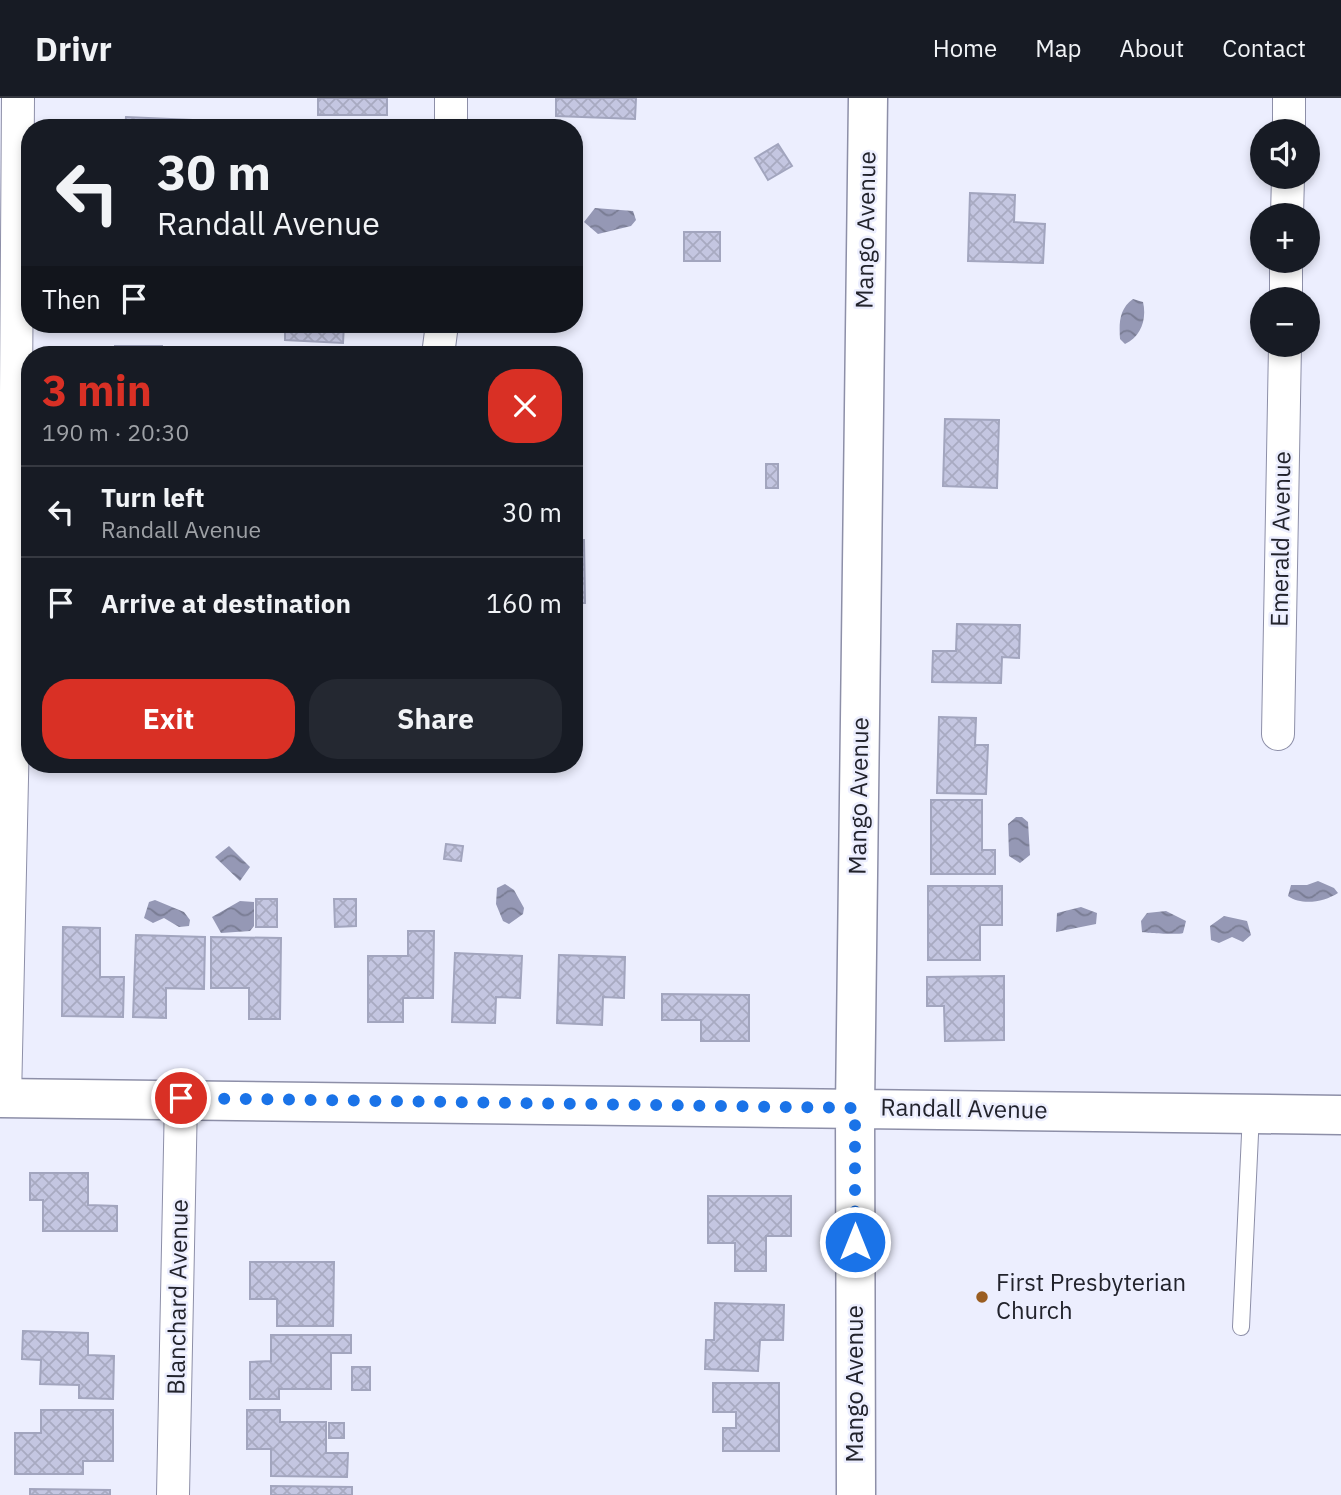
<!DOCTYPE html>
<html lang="en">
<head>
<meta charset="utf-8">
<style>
  body { margin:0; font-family:"IBM Plex Sans",sans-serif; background:#242831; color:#f1f3f6; height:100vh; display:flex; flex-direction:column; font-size:26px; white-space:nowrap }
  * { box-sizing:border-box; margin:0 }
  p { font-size:23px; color:#9ea1a6 }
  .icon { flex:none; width:38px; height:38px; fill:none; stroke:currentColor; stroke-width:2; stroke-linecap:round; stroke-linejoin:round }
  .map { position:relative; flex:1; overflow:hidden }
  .panel { position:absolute; left:21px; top:248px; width:562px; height:427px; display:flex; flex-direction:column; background:#171b24; border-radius:28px; box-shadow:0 4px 10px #0003 }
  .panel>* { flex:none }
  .hud { position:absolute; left:21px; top:21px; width:562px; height:214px; border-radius:28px; box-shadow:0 4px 10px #0003; background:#171b24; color:#f1f3f6; overflow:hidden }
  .buttons { position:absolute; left:1250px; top:21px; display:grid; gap:14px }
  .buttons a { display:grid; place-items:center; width:70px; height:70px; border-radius:50%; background:#171b24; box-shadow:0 4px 10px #0003; font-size:35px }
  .pin { position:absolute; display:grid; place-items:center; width:60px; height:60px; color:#fff; margin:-30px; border:4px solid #fff; border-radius:50%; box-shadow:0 2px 7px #0007 }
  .me { position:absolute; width:77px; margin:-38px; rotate:0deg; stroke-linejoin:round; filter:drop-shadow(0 0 5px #0008) }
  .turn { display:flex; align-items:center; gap:24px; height:147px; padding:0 21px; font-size:32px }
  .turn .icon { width:91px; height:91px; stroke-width:2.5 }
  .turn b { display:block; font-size:49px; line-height:60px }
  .then { display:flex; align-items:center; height:66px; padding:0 21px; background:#0003; gap:14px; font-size:26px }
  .round { display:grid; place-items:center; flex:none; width:74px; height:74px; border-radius:28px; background:#242831 }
  .head { display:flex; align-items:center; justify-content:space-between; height:119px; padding:0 21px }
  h1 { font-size:42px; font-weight:700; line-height:52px; color:#d93025 }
  .primary-button { display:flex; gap:14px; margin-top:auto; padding:14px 21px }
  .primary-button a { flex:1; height:80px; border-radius:28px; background:#d93025; color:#fff; font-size:28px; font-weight:700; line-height:80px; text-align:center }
  .primary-button a+a { background:#242831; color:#f1f3f6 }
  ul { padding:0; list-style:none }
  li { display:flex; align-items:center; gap:21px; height:91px; padding:0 21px; border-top:2px solid #363941 }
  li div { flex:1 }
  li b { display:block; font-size:26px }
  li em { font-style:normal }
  header { display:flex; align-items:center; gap:42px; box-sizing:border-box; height:98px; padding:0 35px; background:#171b24; border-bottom:2px solid #363941 }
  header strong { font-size:33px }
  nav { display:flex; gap:38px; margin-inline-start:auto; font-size:24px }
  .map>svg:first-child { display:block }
  .water { fill:url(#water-waves) }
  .building { fill:url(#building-cross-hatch); stroke:#a2a5be; stroke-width:2 }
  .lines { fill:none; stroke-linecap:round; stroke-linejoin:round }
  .service-casing { stroke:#8d8fa8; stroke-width:18 }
  .minor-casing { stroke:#8d8fa8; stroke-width:34 }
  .tertiary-casing { stroke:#8d8fa8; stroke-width:41 }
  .service { stroke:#fff; stroke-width:16 }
  .minor { stroke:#fff; stroke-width:32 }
  .tertiary { stroke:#fff; stroke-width:38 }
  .route { stroke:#1a73e8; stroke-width:12; stroke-dasharray:0 21.6 }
  .poi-dot { fill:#9a5d21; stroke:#eceefe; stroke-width:2.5 }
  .labels { text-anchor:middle; stroke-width:5; stroke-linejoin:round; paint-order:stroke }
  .street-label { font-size:24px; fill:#22232c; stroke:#eceefe }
  .poi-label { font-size:24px; fill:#22232c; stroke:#eceefe; text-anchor:start }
</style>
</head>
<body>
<header>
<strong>Drivr</strong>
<nav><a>Home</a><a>Map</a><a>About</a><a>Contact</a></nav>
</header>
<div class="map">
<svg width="1341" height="1397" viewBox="0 0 1341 1397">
  <defs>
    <pattern id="water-waves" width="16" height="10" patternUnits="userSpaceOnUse" patternTransform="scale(1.75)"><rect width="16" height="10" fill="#9598b5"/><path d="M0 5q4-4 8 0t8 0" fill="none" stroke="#797c93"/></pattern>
    <pattern id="building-cross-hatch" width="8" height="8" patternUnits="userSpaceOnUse" patternTransform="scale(1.75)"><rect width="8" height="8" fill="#c4c6e1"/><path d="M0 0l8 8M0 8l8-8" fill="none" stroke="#a8aac1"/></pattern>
  </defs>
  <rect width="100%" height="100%" fill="#eceefe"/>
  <!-- water -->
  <path class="water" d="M595 110 633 113 636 122 631 128 598 136 584 124Z
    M1133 201 1143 204C1147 221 1141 239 1125 246L1120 241C1119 225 1119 211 1133 201Z
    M1016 719H1022L1028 724 1030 757 1020 765 1009 758 1008 726Z
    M229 748 250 769 240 783 215 759Z
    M1318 783 1334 790 1338 795C1324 804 1302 808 1288 798L1291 787H1307Z
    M505 786 514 792 524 810 523 816 509 826 503 823 496 806 497 790Z
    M155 802 184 814 190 822 189 828 179 829 164 820 153 825 144 820 149 804Z
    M240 803 254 804V828L250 833 221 835 212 819Z
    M1081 809 1097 815 1096 826 1056 834 1057 815Z
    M1166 813 1186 823 1183 835C1179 837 1146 835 1142 834L1141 823 1147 815Z
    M1224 818 1247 823 1251 837 1243 844 1232 839 1219 845 1211 842 1210 828Z"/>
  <!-- building -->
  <path class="building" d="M318 0H387V17H318Z
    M556 0H636L635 21 556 18Z
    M126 19 192 22V30H125Z
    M778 46 792 68 768 82 755 60Z
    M970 95 1015 97 1014 124 1045 126 1043 165 968 163Z
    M684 134H720V163H684Z
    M285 226H344L343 245 285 242Z
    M115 248H162V257H115Z
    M945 321 999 322 997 390 943 388Z
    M766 366H778V390H766Z
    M574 442H584L585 505H574Z
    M957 526 1020 527 1019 560 1002 559 1001 585 932 584 933 553H956Z
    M939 619 976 620 975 647H988L986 696 937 695Z
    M931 702H982V752H995V776H931Z
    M446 746 463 748 461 763 444 761Z
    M928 788H1002V827H980V862H928Z
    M256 801H277V829H256Z
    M334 801H356V828L335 829Z
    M63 829 100 830V879H124L123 919 62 918Z
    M408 833H434L433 900H403V924H368V858H408Z
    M136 837 205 839 204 891 166 890V920L133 919Z
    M211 839 281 840 280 921H249V890H211Z
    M455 855 522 858 520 900 496 899 495 925 452 924Z
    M559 857 625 859 624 900 603 899 602 927 557 925Z
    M1004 878V942L945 943 944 908H927V879Z
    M662 896 749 897V943H701V922H662Z
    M30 1075H88V1107L117 1108V1133H43V1102H30Z
    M708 1098H791V1138H766V1173H735V1145H708Z
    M250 1164H334L333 1228H277V1201H250Z
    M715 1205 784 1207 783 1242H760L758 1273 705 1271 706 1242H714Z
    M23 1233 88 1235V1257L114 1258 113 1301 79 1300V1287L40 1286 41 1262 22 1261Z
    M271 1237H351V1255H331V1291H279V1301H250V1264L271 1263Z
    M352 1269H370V1292H352Z
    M713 1285H779V1353H723V1330H736V1314H713Z
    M41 1312H113V1363H83V1376H15V1335H41Z
    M247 1312H280V1324H326V1355H348L347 1379 271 1378V1351H247Z
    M329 1325H344V1340H329Z
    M271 1388 352 1389V1397H271Z
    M30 1391 110 1392V1397H30Z"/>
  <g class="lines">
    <defs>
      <path id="service" d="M1241 1229 1251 1015"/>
      <path id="minor" d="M451 30V0
        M1289 33V0
        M1287 117 1288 79
        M1286 201V163
        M438 257 442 226
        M1278 636 1285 247
        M5 1001 14 589 18 0
        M173 1397 181 1000"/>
      <path id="tertiary" d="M0 1000 1341 1017
        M856 1397 855 1010 868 0"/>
    </defs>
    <!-- service casing -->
    <use href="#service" class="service-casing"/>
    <!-- minor casing -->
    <use href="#minor" class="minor-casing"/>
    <!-- tertiary casing -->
    <use href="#tertiary" class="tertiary-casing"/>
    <!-- service -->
    <use href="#service" class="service"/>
    <!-- minor -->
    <use href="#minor" class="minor"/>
    <!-- tertiary -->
    <use href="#tertiary" class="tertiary"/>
  </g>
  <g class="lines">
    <!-- route -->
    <path class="route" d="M181 1000 855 1010V1144"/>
  </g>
  <!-- markers -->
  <circle class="poi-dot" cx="982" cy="1199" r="7"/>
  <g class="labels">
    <!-- street labels -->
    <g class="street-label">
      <text transform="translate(866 132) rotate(-89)" y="8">Mango Avenue</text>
      <text transform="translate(1281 441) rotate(-89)" y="8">Emerald Avenue</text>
      <text transform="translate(859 698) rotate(-89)" y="8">Mango Avenue</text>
      <text transform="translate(964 1011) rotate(1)" y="8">Randall Avenue</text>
      <text transform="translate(178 1199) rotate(-89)" y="8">Blanchard Avenue</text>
      <text transform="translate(855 1286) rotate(-90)" y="8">Mango Avenue</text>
    </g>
    <!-- poi labels -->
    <g class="poi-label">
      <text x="996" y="1193">First Presbyterian<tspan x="996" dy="28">Church</tspan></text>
    </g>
  </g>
</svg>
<div class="buttons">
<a><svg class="icon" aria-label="sound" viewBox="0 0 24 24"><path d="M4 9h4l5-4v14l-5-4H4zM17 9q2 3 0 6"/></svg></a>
<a>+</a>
<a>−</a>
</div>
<div class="pin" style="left:181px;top:1000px;background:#d93025"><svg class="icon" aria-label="arrive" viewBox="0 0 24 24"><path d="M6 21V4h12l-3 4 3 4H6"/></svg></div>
<svg class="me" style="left:855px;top:1144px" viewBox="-20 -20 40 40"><circle r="17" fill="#1a73e8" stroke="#fff" stroke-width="3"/><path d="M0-11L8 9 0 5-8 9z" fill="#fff"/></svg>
<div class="hud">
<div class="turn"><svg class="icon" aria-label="left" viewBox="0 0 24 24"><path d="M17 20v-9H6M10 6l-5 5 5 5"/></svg><div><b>30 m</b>Randall Avenue</div></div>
<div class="then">Then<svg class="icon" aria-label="arrive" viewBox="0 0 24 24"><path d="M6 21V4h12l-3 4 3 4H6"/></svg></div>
</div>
<section class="panel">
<div class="head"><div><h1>3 min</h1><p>190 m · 20:30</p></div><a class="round" style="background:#d93025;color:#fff"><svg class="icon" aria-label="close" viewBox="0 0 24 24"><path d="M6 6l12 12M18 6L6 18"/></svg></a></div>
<ul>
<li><svg class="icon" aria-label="left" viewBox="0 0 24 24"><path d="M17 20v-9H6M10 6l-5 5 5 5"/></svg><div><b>Turn left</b><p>Randall Avenue</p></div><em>30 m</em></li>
<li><svg class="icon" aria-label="arrive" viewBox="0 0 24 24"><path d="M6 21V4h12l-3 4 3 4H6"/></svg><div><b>Arrive at destination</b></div><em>160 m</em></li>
</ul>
<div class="primary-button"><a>Exit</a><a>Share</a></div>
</section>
</div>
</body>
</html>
